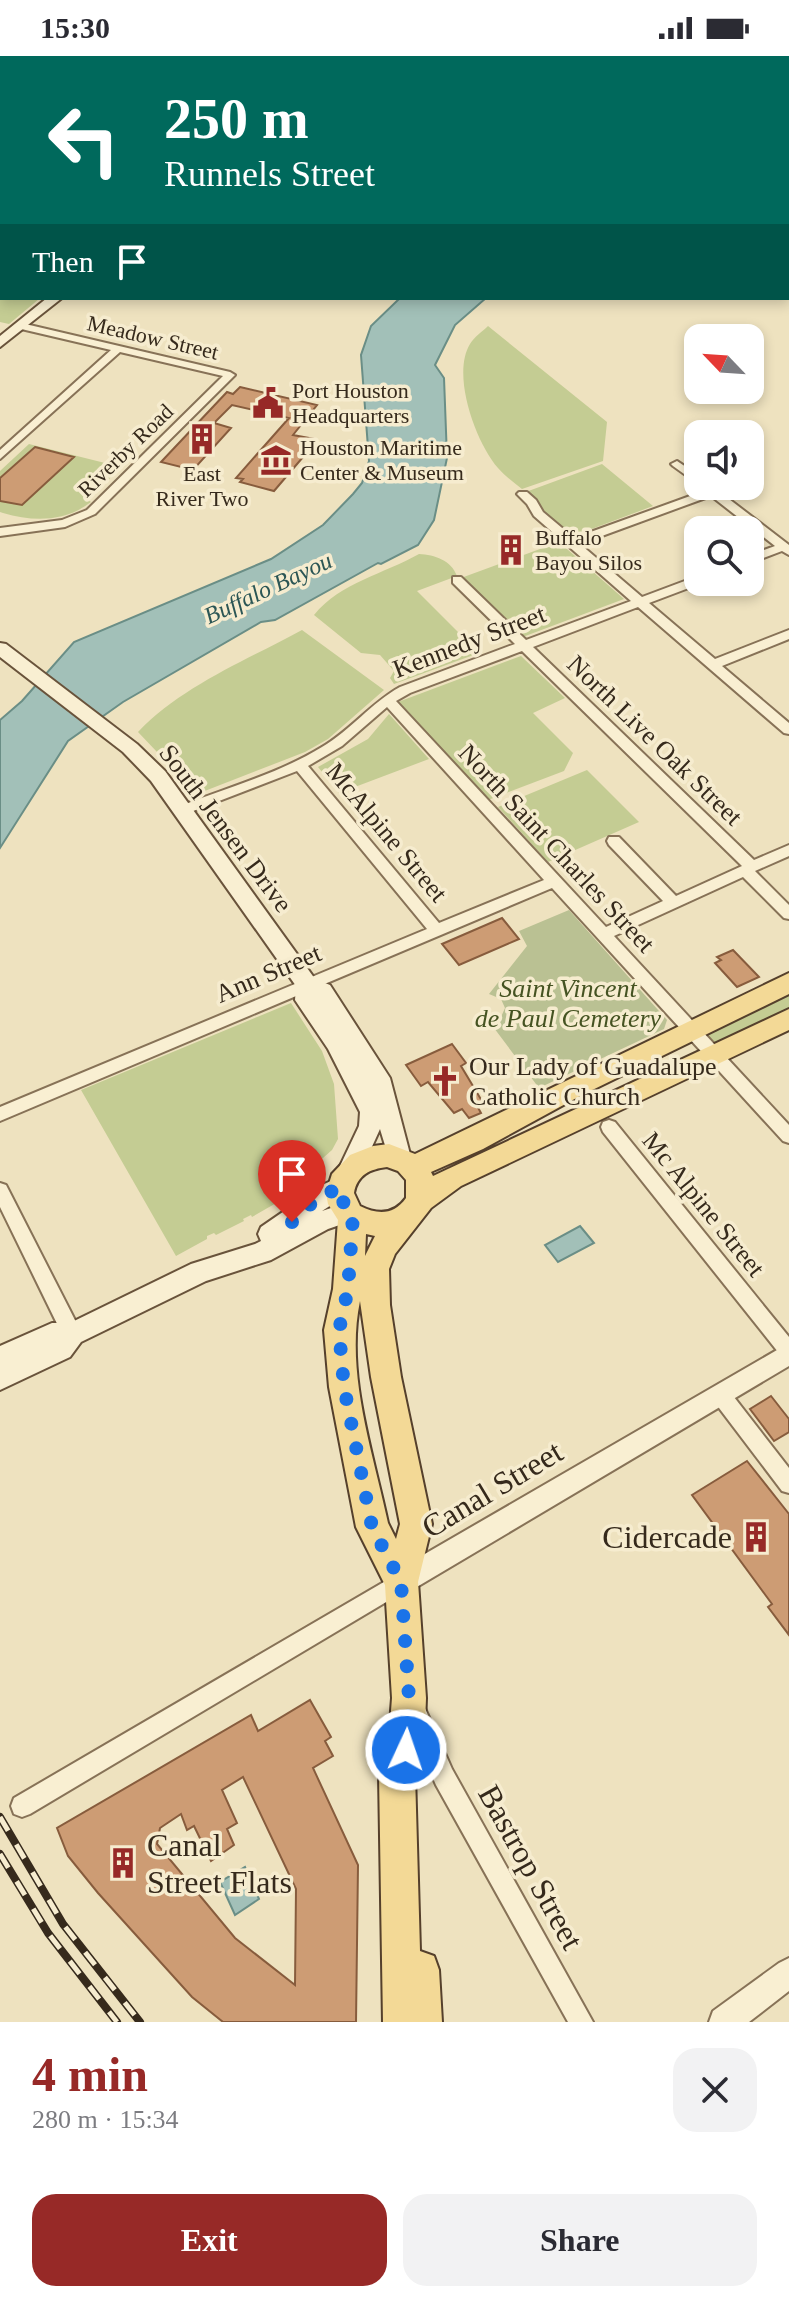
<!DOCTYPE html>
<html lang="en">
<head>
<meta charset="utf-8">
<style>
  body { margin:0; font-family:Georgia,serif; background:#f2f2f3; color:#2b2b33; height:100vh; display:flex; flex-direction:column; font-size:30px; white-space:nowrap }
  * { box-sizing:border-box; margin:0 }
  p { font-size:26px; color:#7c7c81 }
  .icon { flex:none; width:44px; height:44px; fill:none; stroke:currentColor; stroke-width:2; stroke-linecap:round; stroke-linejoin:round }
  .map { position:relative; height:1966px; overflow:hidden }
  .details { display:flex; flex-direction:column; background:#fff; flex:1 }
  .details>* { flex:none }
  .banner { position:absolute; left:0px; top:0px; width:790px; height:244px; box-shadow:0 4px 12px #0003; background:#00695c; color:#fff; overflow:hidden }
  .needle { width:52px; rotate:295deg }
  .buttons { position:absolute; left:684px; top:268px; display:grid; gap:16px }
  .buttons a { display:grid; place-items:center; width:80px; height:80px; border-radius:16px; background:#fff; box-shadow:0 4px 12px #0003; font-size:40px }
  .pin { position:absolute; display:grid; place-items:center; width:68px; height:68px; color:#fff; margin:-82px -34px; border-radius:50% 50% 50% 0; rotate:-45deg; box-shadow:0 0 8px #0007 }
  .pin .icon { rotate:45deg }
  .me { position:absolute; width:88px; margin:-44px; rotate:3deg; stroke-linejoin:round; filter:drop-shadow(0 0 6px #0008) }
  .turn { display:flex; align-items:center; gap:28px; height:168px; padding:0 32px; font-size:36px }
  .turn .icon { width:104px; height:104px; stroke-width:2.5 }
  .turn b { display:block; font-size:56px; line-height:68px }
  .then { display:flex; align-items:center; height:76px; padding:0 32px; background:#0003; gap:16px; font-size:30px }
  .round { display:grid; place-items:center; flex:none; width:84px; height:84px; border-radius:24px; background:#f2f2f3 }
  .headline { display:flex; align-items:center; justify-content:space-between; height:136px; padding:0 32px }
  h1 { font-size:48px; font-weight:700; line-height:60px; color:#972927 }
  .button { display:flex; gap:16px; margin-top:auto; padding:16px 32px }
  .button a { flex:1; height:92px; border-radius:24px; background:#972927; color:#fff; font-size:32px; font-weight:700; line-height:92px; text-align:center }
  .button a+a { background:#f2f2f3; color:#2b2b33 }
  .status { display:flex; justify-content:space-between; align-items:center; height:56px; padding:0 40px; background:#fff; direction:ltr }
  .status svg { height:22px; fill:currentColor }
  .map>svg:first-child { display:block }
  .green { fill:#c4cc93 }
  .cemetery { fill:#bac193 }
  .water { fill:#a2c0b8; stroke:#6a8e86; stroke-width:2 }
  .lines { fill:none; stroke-linecap:round; stroke-linejoin:round }
  .stream { stroke:#6a8e86; stroke-width:3 }
  .building { fill:#cd9c74; stroke:#875c3d; stroke-width:2; fill-rule:evenodd }
  .minor-casing { stroke:#877257; stroke-width:4 }
  .tertiary-casing { stroke:#877257; stroke-width:4 }
  .secondary-casing { stroke:#69533b; stroke-width:4 }
  .primary-casing { stroke:#55402c; stroke-width:4 }
  .minor { fill:#f9efd2; fill-rule:evenodd }
  .tertiary { fill:#f9efd2; fill-rule:evenodd }
  .secondary { fill:#f9efd2; fill-rule:evenodd }
  .primary { fill:#f3d996; fill-rule:evenodd }
  .rail-casing { stroke:#362a1c; stroke-width:8 }
  .rail { stroke:#f6eccf; stroke-width:5; stroke-dasharray:16; stroke-linecap:butt }
  .route { stroke:#1a73e8; stroke-width:14; stroke-dasharray:0 25.2 }
  .labels { text-anchor:middle; stroke-width:7; stroke-linejoin:round; paint-order:stroke }
  .far-street-label { font-size:22px; fill:#362a1c; stroke:#f6eccf }
  .far-poi-label { font-size:22px; fill:#362a1c; stroke:#f6eccf; text-anchor:start }
  .far-water-label { font-size:24px; font-style:italic; fill:#2b5655; stroke:#f6eccf }
  .street-label { font-size:26px; fill:#362a1c; stroke:#f6eccf }
  .park-label { font-size:26px; font-style:italic; fill:#455322; stroke:#f6eccf }
  .poi-label { font-size:26px; fill:#362a1c; stroke:#f6eccf; text-anchor:start }
  .near-street-label { font-size:32px; fill:#362a1c; stroke:#f6eccf }
  .near-poi-label { font-size:32px; fill:#362a1c; stroke:#f6eccf; text-anchor:end }
</style>
</head>
<body>
<div class="status"><b>15:30</b><svg viewBox="0 0 49 12"><path d="M0 12V9h3v3zM5 12V6h3v6zM10 12V3h3v9zM15 12V0h3v12zM26 1h20v11H26zM47 4h2v5h-2z"/></svg></div>
<div class="map">
<svg width="789" height="1966" viewBox="0 0 789 1966">
  <rect width="100%" height="100%" fill="#eee2bf"/>
  <!-- green -->
  <path class="green" d="M0 234 2 242 39 243 9 268 0 266Z
    M488 270 607 366 603 405 522 433C514 427 505 420 498 412 476 387 451 319 470 288 474 281 483 275 488 270Z
    M29 388 117 410 113 415 116 416 88 444 91 446C65 466 34 466 3 457L0 456V415Z
    M602 408 653 450 573 480 523 437Z
    M559 486 624 543 520 582 461 522Z
    M419 498C435 499 451 504 457 520L417 535 479 597 394 628 390 622 394 615 380 599 361 597 314 559C341 526 384 518 419 498Z
    M302 574 384 634 328 683 305 696 197 738 138 676C182 630 247 604 302 574Z
    M521 600 565 642 533 657 573 697 564 715 488 744 398 646Z
    M389 658 429 703 339 737 318 711 368 683Z
    M587 714 639 766 548 806 498 751Z
    M789 932V958L719 993 703 975Z
    M291 947 322 995 334 1028 338 1083 332 1094 306 1117 303 1116 294 1130 297 1132 287 1144 285 1142 252 1161 251 1159 243 1163 244 1165 216 1179 214 1177 207 1180V1183L176 1200 81 1034Z"/>
  <!-- cemetery -->
  <path class="cemetery" d="M569 854 667 964 664 973 539 1032 491 968 501 961 505 952 501 943 489 938 527 890 519 875Z"/>
  <!-- water -->
  <path class="water" d="M400 242H486L455 269 435 309 444 322 447 402 434 464 418 489 381 508 378 507 275 564 261 566 123 646 68 685 0 792V664L22 645 74 586 271 503 323 469 353 438 362 427 369 405 361 299 371 270Z
    M580 1170 594 1187 558 1206 545 1189Z
    M245 1811 259 1843 235 1859 220 1826Z"/>
  <g class="lines">
    <!-- stream -->
    <path class="stream" d="M350 342 366 335"/>
  </g>
  <!-- building -->
  <path class="building" d="M240 331 317 349 293 379 314 383 311 386 315 387 274 435 240 426 243 423 236 422 289 362 232 349 214 367 231 372 193 414 161 406 227 336 233 338Z
    M35 391 74 401 22 449 0 445V422Z
    M502 862 519 883 459 909 442 888Z
    M733 894 759 921 737 931 715 907 721 904 717 901Z
    M452 988 466 1007 461 1010 482 1045 476 1048 481 1057 469 1062 462 1053 454 1057 428 1026 421 1030 406 1009Z
    M771 1340 789 1363V1376L774 1385 750 1353Z
    M747 1405 789 1458V1579L768 1551 772 1548 692 1439Z
    M310 1644 331 1681 325 1685 333 1700 313 1712 358 1809 356 1966H223L192 1941 98 1837 68 1800 57 1772 251 1659 258 1675ZM243 1721 296 1833 295 1929 235 1882 157 1788 160 1772 181 1758 187 1774 194 1770 211 1805 234 1789 227 1773 237 1767 222 1734Z"/>
  <g class="lines">
    <defs>
      <path id="minor" d="M0 1 4 2 2 6H0Z
        M2 74V80L0 81V75Z
        M0 87H2V93H0Z
        M2 137V143L0 144V138Z
        M0 168 2 169V175L0 174Z
        M0 197 2 198V204L0 203Z
        M21 267 230 316 235 319 95 458 65 471 0 480V472L62 464 87 454 223 320 120 296 0 403V394L111 294 17 272 16 270Z
        M677 405 698 419V428L673 410 671 408Z
        M699 430H712L789 489V499L782 495 750 507V499L775 490 711 440 580 488 642 541 698 520V526L702 527 649 547 715 603 789 574V583L722 610 789 667V678L784 677 638 551 533 591 754 804 789 789V800L755 815 789 849V863L784 862 743 821 614 880 789 1069V1087L783 1085 552 832 0 1065V1051L427 873 297 715 188 757H178L176 754 178 751C226 732 278 718 322 691 351 674 371 647 400 631L515 588 453 527V521H461L526 584 631 545 534 460 527 448 517 438 519 436H527L536 444 543 456 574 482 704 435ZM522 595 742 810 676 840 619 781H609L607 785 609 789 663 845 606 871 396 645 410 637ZM387 651 544 824 439 867 308 710 342 690Z
        M609 1064 615 1066 789 1281V1303L782 1301 603 1076 601 1071 603 1066Z
        M0 1127 6 1129 79 1272 81 1278 79 1284 72 1286 65 1284 0 1151Z
        M720 1329 727 1332 789 1412V1437L782 1435 713 1344 711 1338 713 1332Z
        M401 1516 408 1519 411 1526 408 1533 30 1758 22 1761 14 1758 11 1750 14 1742Z
        M416 1647 424 1650 452 1713 593 1966H568L436 1729 405 1658 408 1650Z"/>
      <path id="tertiary" d="M0 47H2V53H0Z
        M789 1287V1310L410 1535 401 1539 392 1535 388 1526 392 1517Z
        M789 1902V1935L749 1966H709L713 1955 779 1907Z"/>
      <path id="secondary" d="M321 0H331L332 2H322Z
        M47 242H62L0 291V280Z
        M0 587 6 588 137 688 165 715 315 923 330 929 390 1022 411 1102 407 1109 399 1112 391 1109 380 1073 360 1117 352 1120 344 1117 340 1110 359 1070 360 1056 328 993 295 944 296 930 151 725 123 696 0 601Z
        M340 1121 348 1124 352 1131 348 1138 322 1155 349 1146 357 1149 361 1156 357 1163 328 1173 271 1204 206 1225 81 1286 70 1301 0 1334V1290L52 1267H70L191 1208 255 1188 261 1185 258 1178 261 1171 322 1129Z"/>
      <path id="primary" d="M789 917V938L580 1040 483 1093 431 1116 433 1120 789 953V974L461 1130 431 1152 395 1198 389 1213 390 1249 401 1321 432 1468 418 1526 426 1642 424 1694 415 1718 420 1895 434 1900 439 1914 442 1966H383L379 1718 388 1694 392 1642 385 1529 356 1471 329 1331 324 1274 333 1233 338 1164 328 1148 326 1137 332 1118 350 1099 373 1090 389 1088 415 1098ZM387 1111 398 1115 406 1124V1142C394 1159 378 1159 360 1150L354 1137C357 1119 370 1113 387 1111ZM366 1178 375 1180 365 1200ZM360 1245 371 1321 400 1468 396 1483 388 1467C373 1396 345 1317 360 1245Z"/>
    </defs>
    <!-- minor casing -->
    <use href="#minor" class="minor-casing"/>
    <!-- tertiary casing -->
    <use href="#tertiary" class="tertiary-casing"/>
    <!-- secondary casing -->
    <use href="#secondary" class="secondary-casing"/>
    <!-- primary casing -->
    <use href="#primary" class="primary-casing"/>
    <!-- minor -->
    <use href="#minor" class="minor"/>
    <!-- tertiary -->
    <use href="#tertiary" class="tertiary"/>
    <!-- secondary -->
    <use href="#secondary" class="secondary"/>
    <!-- primary -->
    <use href="#primary" class="primary"/>
    <defs>
      <path id="rail" d="M0 1761 63 1868 140 1966
        M0 1798 48 1877 117 1966"/>
    </defs>
    <!-- rail casing -->
    <use href="#rail" class="rail-casing"/>
    <!-- rail -->
    <use href="#rail" class="rail"/>
  </g>
  <g class="lines">
    <!-- route -->
    <path class="route" d="M292 1166 315 1144 340 1131 344 1149 353 1160 348 1233 339 1274 344 1331 372 1471 401 1526 409 1642 406 1694"/>
  </g>
  <!-- icons -->
  <defs>
    <symbol id="civic-bare" viewBox="-9 -9 18 18"><path d="M-.6-6.5H3V-4.5H.6V-3L4-1V1h2V6H-6V1h2V-1L-.6-3ZM-1.2 2.5V6h2.4V2.5Z" fill="#972927" stroke="#f6eccf" stroke-width="2.5" paint-order="stroke"/></symbol>
    <symbol id="building-bare" viewBox="-9 -9 18 18"><path d="M-4-6H4V6H1V3H-1V6H-4ZM-2.5-4.3h1.7v1.8h-1.7ZM.8-4.3h1.7v1.8H.8ZM-2.5-1h1.7V.8h-1.7ZM.8-1h1.7V.8H.8Z" fill="#972927" stroke="#f6eccf" stroke-width="2.5" paint-order="stroke"/></symbol>
    <symbol id="museum-bare" viewBox="-9 -9 18 18"><path d="M0-6L6-3V-2H-6V-3ZM-5-1h2V3h-2ZM-1-1h2V3h-2ZM3-1h2V3H3ZM-6 4H6V6H-6Z" fill="#972927" stroke="#f6eccf" stroke-width="2.5" paint-order="stroke"/></symbol>
    <symbol id="church-bare" viewBox="-9 -9 18 18"><path d="M-1.2-6h2.4v3.5h3.3v2.4h-3.3V6h-2.4V-.1h-3.3v-2.4h3.3Z" fill="#972927" stroke="#f6eccf" stroke-width="2.5" paint-order="stroke"/></symbol>
  </defs>
  <g fill-rule="evenodd">
    <use href="#civic-bare" x="246" y="325" width="44" height="44"/>
    <use href="#building-bare" x="180" y="361" width="44" height="44"/>
    <use href="#museum-bare" x="254" y="382" width="44" height="44"/>
    <use href="#building-bare" x="489" y="472" width="44" height="44"/>
    <use href="#church-bare" x="423" y="1003" width="44" height="44"/>
    <use href="#building-bare" x="734" y="1459" width="44" height="44"/>
    <use href="#building-bare" x="101" y="1785" width="44" height="44"/>
  </g>
  <g class="labels">
    <!-- far-street labels -->
    <g class="far-street-label">
      <text transform="translate(153 281) rotate(13)" y="8">Meadow Street</text>
      <text transform="translate(125 394) rotate(-44)" y="8">Riverby Road</text>
    </g>
    <!-- far-poi labels -->
    <g class="far-poi-label">
      <text x="292" y="342">Port Houston<tspan x="292" dy="25">Headquarters</tspan></text>
      <text x="300" y="399">Houston Maritime<tspan x="300" dy="25">Center &amp; Museum</tspan></text>
      <text x="202" y="425" text-anchor="middle">East<tspan x="202" dy="25">River Two</tspan></text>
      <text x="535" y="489">Buffalo<tspan x="535" dy="25">Bayou Silos</tspan></text>
    </g>
    <!-- far-water labels -->
    <g class="far-water-label">
      <text transform="translate(268 532) rotate(-25)" y="8">Buffalo Bayou</text>
    </g>
    <!-- street labels -->
    <g class="street-label">
      <text transform="translate(469 585) rotate(-21)" y="9">Kennedy Street</text>
      <text transform="translate(655 684) rotate(44)" y="9">North Live Oak Street</text>
      <text transform="translate(226 772) rotate(53)" y="9">South Jensen Drive</text>
      <text transform="translate(387 776) rotate(50)" y="9">McAlpine Street</text>
      <text transform="translate(557 792) rotate(47)" y="9">North Saint Charles Street</text>
      <text transform="translate(268 917) rotate(-23)" y="9">Ann Street</text>
      <text transform="translate(704 1148) rotate(51)" y="9">Mc Alpine Street</text>
    </g>
    <!-- park labels -->
    <g class="park-label">
      <text x="568" y="941">Saint Vincent<tspan x="568" dy="30">de Paul Cemetery</tspan></text>
    </g>
    <!-- poi labels -->
    <g class="poi-label">
      <text x="469" y="1019">Our Lady of Guadalupe<tspan x="469" dy="30">Catholic Church</tspan></text>
    </g>
    <!-- near-street labels -->
    <g class="near-street-label">
      <text transform="translate(492 1433) rotate(-31)" y="11">Canal Street</text>
      <text transform="translate(531 1811) rotate(61)" y="11">Bastrop Street</text>
    </g>
    <!-- near-poi labels -->
    <g class="near-poi-label">
      <text x="732" y="1492">Cidercade</text>
      <text x="147" y="1800" text-anchor="start">Canal<tspan x="147" dy="37">Street Flats</tspan></text>
    </g>
  </g>
</svg>
<div class="buttons">
<a><svg class="needle" viewBox="-14 -14 28 28"><path d="M0-13l5 13h-10z" fill="#e53935"/><path d="M0 13l5-13h-10z" fill="#7c7c81"/></svg></a>
<a><svg class="icon" aria-label="sound" viewBox="0 0 24 24"><path d="M4 9h4l5-4v14l-5-4H4zM17 9q2 3 0 6"/></svg></a>
<a><svg class="icon" aria-label="search" viewBox="0 0 24 24"><circle cx="10" cy="10" r="6"/><path d="M15 15l6 6"/></svg></a>
</div>
<div class="pin" style="left:292px;top:1166px;background:#d93025"><svg class="icon" aria-label="arrive" viewBox="0 0 24 24"><path d="M6 21V4h12l-3 4 3 4H6"/></svg></div>
<svg class="me" style="left:406px;top:1694px" viewBox="-20 -20 40 40"><circle r="17" fill="#1a73e8" stroke="#fff" stroke-width="3"/><path d="M0-11L8 9 0 5-8 9z" fill="#fff"/></svg>
<div class="banner">
<div class="turn"><svg class="icon" aria-label="left" viewBox="0 0 24 24"><path d="M17 20v-9H6M10 6l-5 5 5 5"/></svg><div><b>250 m</b>Runnels Street</div></div>
<div class="then">Then<svg class="icon" aria-label="arrive" viewBox="0 0 24 24"><path d="M6 21V4h12l-3 4 3 4H6"/></svg></div>
</div>
</div>
<section class="details">
<div class="headline"><div><h1>4 min</h1><p>280 m · 15:34</p></div><a class="round"><svg class="icon" aria-label="close" viewBox="0 0 24 24"><path d="M6 6l12 12M18 6L6 18"/></svg></a></div>
<div class="button"><a>Exit</a><a>Share</a></div>
</section>
</body>
</html>
